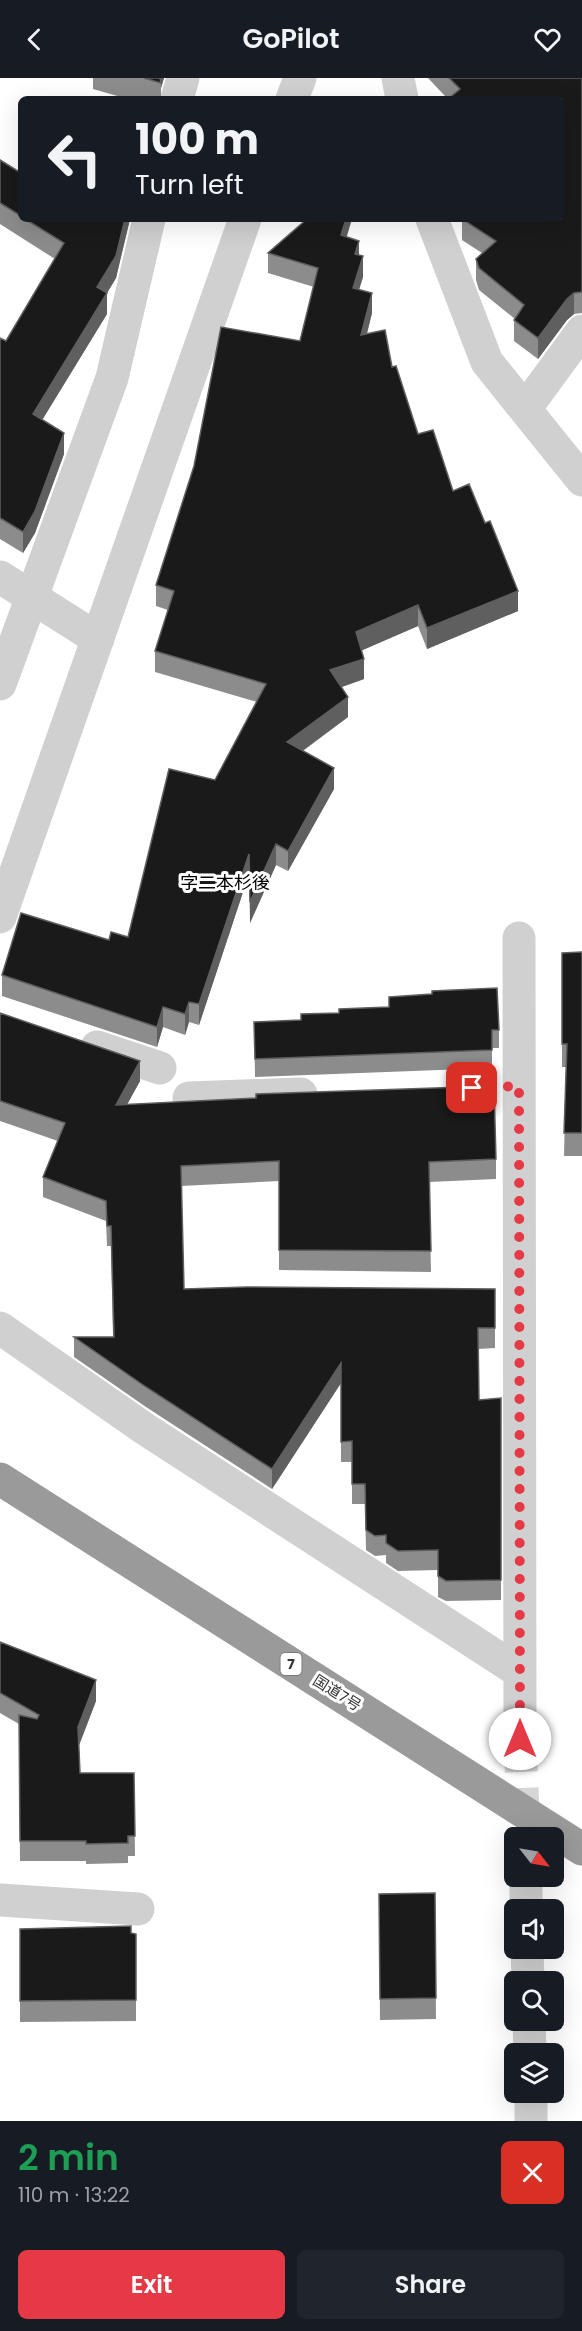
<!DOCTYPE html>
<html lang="en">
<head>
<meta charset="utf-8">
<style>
  body { margin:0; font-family:Poppins,"Noto Sans JP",sans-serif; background:#20242c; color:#f1f3f6; height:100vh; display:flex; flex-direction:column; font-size:22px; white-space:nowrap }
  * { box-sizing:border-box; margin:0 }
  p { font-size:20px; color:#9ea1a6 }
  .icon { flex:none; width:33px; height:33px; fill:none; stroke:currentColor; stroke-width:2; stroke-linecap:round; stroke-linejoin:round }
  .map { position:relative; height:2043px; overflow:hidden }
  .side { display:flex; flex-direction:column; background:#171b24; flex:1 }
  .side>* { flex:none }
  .hud { position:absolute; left:18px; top:18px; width:546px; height:126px; border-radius:9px; box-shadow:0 6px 24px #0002; background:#171b24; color:#f1f3f6; overflow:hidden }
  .needle { width:39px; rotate:121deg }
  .tools { position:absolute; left:504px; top:1749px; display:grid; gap:12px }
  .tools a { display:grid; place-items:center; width:60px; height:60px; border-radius:9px; background:#171b24; box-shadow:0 6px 24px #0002; font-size:30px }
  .pin { position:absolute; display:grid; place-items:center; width:51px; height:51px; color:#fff; margin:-26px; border-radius:12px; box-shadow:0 3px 9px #0006 }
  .me { position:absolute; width:66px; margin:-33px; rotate:0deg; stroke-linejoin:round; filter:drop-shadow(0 0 4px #0008) }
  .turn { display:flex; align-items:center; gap:21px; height:126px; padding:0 18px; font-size:27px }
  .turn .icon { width:78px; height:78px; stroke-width:2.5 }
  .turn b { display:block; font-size:42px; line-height:51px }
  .round { display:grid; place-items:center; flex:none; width:63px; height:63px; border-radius:9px; background:#20242c }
  .headline { display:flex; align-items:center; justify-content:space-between; height:102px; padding:0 18px }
  h1 { font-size:36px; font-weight:600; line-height:45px; color:#1e9e55 }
  .cta { display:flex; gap:12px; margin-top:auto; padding:12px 18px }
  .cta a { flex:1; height:69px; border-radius:9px; background:#e63946; color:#fff; font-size:24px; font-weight:600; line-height:69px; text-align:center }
  .cta a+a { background:#20242c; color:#f1f3f6 }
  header { display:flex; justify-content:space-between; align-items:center; height:78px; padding:0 18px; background:#171b24; font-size:27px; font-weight:600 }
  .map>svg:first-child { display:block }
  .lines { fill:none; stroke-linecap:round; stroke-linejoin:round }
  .street-tunnel { stroke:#d6d6d6; stroke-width:33; stroke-dasharray:33 16; stroke-linecap:butt }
  .street { stroke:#d0d0d0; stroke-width:33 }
  .highway { stroke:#9a9a9a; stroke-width:33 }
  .wall { fill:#8c8c8c }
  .shaded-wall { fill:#5f5f5f }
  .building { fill:#1a1a1a; stroke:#5f5f5f; stroke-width:1.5 }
  .route { stroke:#e63946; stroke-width:10; stroke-dasharray:0 18 }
  .labels { text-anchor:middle; stroke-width:6; stroke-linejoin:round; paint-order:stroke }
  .shield { fill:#fff; stroke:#707070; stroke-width:1.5 }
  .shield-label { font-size:14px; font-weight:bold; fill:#333 }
  .street-label { font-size:15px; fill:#333; stroke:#fff }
  .quarter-label { font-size:18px; fill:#000; stroke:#fff }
</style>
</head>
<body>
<header><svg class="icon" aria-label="back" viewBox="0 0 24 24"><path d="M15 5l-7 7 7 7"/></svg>GoPilot<svg class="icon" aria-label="heart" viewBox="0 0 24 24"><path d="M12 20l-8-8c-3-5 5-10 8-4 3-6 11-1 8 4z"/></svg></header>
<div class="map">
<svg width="582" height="2043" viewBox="0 0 582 2043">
  <rect width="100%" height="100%" fill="#fff"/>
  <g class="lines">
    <!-- street-tunnel -->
    <path class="street-tunnel" d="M520 1661 524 1760"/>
    <!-- street -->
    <path class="street" d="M398 0 402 21
      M177 21 183 0
      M292 21 300 0
      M432 141 487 284 582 402
      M525 331 582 253
      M0 499 98 561
      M0 606 112 300 149 141
      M0 839 245 141
      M519 860 520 1661
      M97 969 160 990
      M189 1020 301 1016
      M0 1250 145 1351 520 1594
      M526 1805V1832
      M0 1822 138 1831
      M527 1870 528 1904
      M529 1942 530 1976
      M531 2014V2043"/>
    <!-- highway -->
    <path class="highway" d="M0 1401 582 1771"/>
  </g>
  <!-- wall -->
  <path class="wall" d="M93 0H164L161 10V21H128L93 11Z
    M428 0H582V235L574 236 567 242 538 281 514 263V242L515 241 479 212 476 202V181L482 175 462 162V141H561Z
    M0 82 21 95V141H130L116 200 107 215V236L42 342 64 376 35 455 23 475 0 461V260L6 263 55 181 0 146Z
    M347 159 359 177 363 199 359 211 372 235 367 256 392 289 418 356 453 413 518 533 427 571 418 548 362 572 364 601 342 609 348 639 303 673 334 711 288 793 276 787 250 845 249 796 199 947 189 944 185 957 163 949 157 969 2 918V897L109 862 128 859 215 702 257 624 155 594V573L168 532 156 528V507L300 263 314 209 268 195V175Z
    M582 874V1078H564L566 989H562V875Z
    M389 919 499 952V970H492V990L255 999 254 944 301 942V936L339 935 389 929Z
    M0 935 140 1003 127 1026 496 1081V1101L429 1104 431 1194 279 1192V1103L181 1108 184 1211H495V1270L478 1271 479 1322 501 1320V1522L446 1523 438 1519V1492L398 1493 386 1485V1477L375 1478 366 1472 365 1426H352V1384H341V1305L272 1411 146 1329 74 1279V1259H113L111 1168H107L106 1143 43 1119V1099L58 1063 0 1043Z
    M0 1564 96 1623 79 1667 80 1695H134L135 1778H128V1785L86 1786V1783H20L19 1646 0 1635Z
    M435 1815 436 1941 380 1942 379 1816Z
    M20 1851 136 1856V1943L20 1944Z"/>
  <!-- shaded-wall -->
  <path class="shaded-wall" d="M159 0H164L161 10V5Z
    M125 141H130L116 200 107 215V236L33 357V336L97 209Z
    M346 141H352L341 178V157Z
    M359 163V184L355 176Z
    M363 178V199L353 231V210Z
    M372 215V235L361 278V257Z
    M574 215V236L567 242 538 281V260L567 221Z
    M64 355V376L35 455 23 475V454Z
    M518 513V533L427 571V550Z
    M418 527V548L356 575V554Z
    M364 581V601L330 613V592Z
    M348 619V639L287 684V664Z
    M334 690V711L288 793V773Z
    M276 766V787L250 845V824Z
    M249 776V796L199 947V926Z
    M189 924V944L185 957V936Z
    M163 929V949L157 969V949Z
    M140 983V1003L116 1047V1027Z
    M341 1285V1305L272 1411V1391Z
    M96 1602V1623L78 1670V1649Z"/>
  <!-- building -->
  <path class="building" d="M144 0H160L161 5Z
    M449 0H582V214L574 215 567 221 538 260 514 242 524 227 479 190 476 181 496 163 462 141H561V21H448L460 11Z
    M0 82 21 95V138L0 125Z
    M25 141H125L116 178 97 209 107 215 33 336 64 355 35 433 23 454 0 440V260L6 263 64 165Z
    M307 141H346L341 157 359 163 355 176 363 178 353 210 372 215 361 257 385 252 392 289 396 288 418 356 433 352 453 413 469 406 485 445 490 443 518 513 427 550 418 527 356 554 364 581 330 592 348 619 287 664 334 690 288 773 276 766 250 824 249 776 199 926 189 924 185 936 163 929 157 949 2 897 21 835 109 862 111 854 128 859 169 691 215 702 266 606 155 573 174 513 156 507 194 388 221 249 300 263 318 190 268 175Z
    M582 874V1055H564L567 966H562V875Z
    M497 910 499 952H492V972L255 981 254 944 301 942V936L339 935V931L389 929V919L432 916V913Z
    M0 935 140 983 116 1027 256 1020V1016L494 1008 496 1081 429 1084 431 1173 279 1172V1083L181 1088 184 1211 246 1209 495 1211V1250H478L479 1322 501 1320V1502L446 1503 438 1498V1472L398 1473 386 1465V1457L375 1458 366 1452 365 1406H352V1363L341 1364V1285L272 1391 146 1309 74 1259H114L111 1148H107L106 1123 43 1099 65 1045 0 1023Z
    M0 1564 96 1602 78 1649 80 1695H134L135 1758H128V1765L86 1766V1763H20L19 1637 37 1641 39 1637 0 1615Z
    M435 1815 436 1920 380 1921 379 1816Z
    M131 1848V1855L136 1856V1922L20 1923V1851Z"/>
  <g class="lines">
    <!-- route -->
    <path class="route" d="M472 1010 519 1008 520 1661"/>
  </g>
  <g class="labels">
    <!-- shield labels -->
    <rect class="shield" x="280.5" y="1575" width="21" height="22" rx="4.5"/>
    <g class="shield-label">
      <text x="291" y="1591">7</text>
    </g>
    <!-- street labels -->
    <g class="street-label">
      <text transform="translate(337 1615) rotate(32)" y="5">国道7号</text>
    </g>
    <!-- quarter labels -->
    <g class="quarter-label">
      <text x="225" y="811">字二本杉後</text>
    </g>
  </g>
</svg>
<div class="tools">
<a><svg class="needle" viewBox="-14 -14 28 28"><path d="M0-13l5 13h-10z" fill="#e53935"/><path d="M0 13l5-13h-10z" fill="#9ea1a6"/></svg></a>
<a><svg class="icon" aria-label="sound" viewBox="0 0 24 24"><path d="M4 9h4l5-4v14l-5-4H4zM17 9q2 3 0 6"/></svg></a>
<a><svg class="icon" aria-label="search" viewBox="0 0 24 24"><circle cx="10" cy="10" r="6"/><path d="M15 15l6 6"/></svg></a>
<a><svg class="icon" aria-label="layers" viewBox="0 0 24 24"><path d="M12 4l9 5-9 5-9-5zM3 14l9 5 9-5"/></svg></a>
</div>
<div class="pin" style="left:472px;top:1010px;background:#d93025"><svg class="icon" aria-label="arrive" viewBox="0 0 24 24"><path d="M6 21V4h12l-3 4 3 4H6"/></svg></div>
<svg class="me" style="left:520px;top:1661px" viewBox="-20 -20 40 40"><circle r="19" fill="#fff"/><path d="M0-13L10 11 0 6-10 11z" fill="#e63946"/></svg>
<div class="hud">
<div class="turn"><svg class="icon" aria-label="left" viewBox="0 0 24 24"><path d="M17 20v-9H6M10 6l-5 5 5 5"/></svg><div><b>100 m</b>Turn left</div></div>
</div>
</div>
<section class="side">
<div class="headline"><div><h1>2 min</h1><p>110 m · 13:22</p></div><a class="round" style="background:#d93025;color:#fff"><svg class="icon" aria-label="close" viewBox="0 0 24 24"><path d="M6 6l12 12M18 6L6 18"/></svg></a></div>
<div class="cta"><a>Exit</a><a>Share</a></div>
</section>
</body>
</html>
